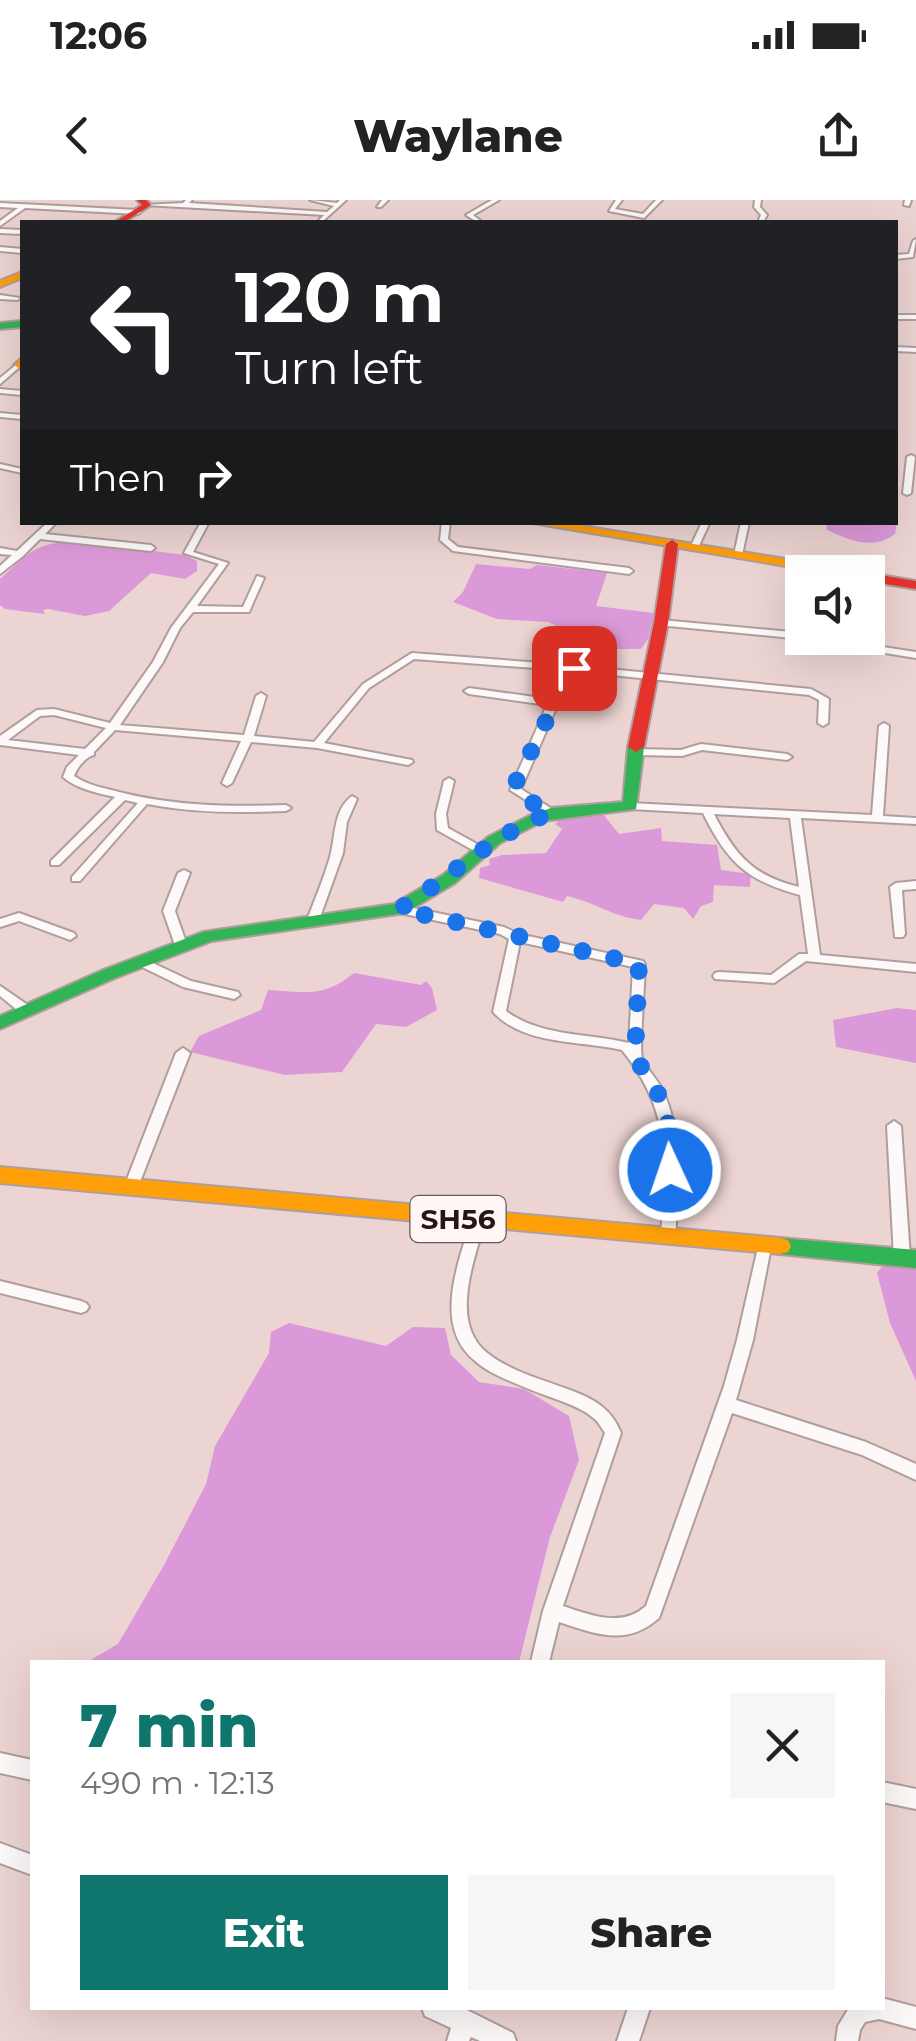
<!DOCTYPE html>
<html lang="en">
<head>
<meta charset="utf-8">
<style>
  body { margin:0; font-family:Montserrat,sans-serif; background:#f6f6f6; color:#222; height:100vh; display:flex; flex-direction:column; font-size:38px; white-space:nowrap }
  * { box-sizing:border-box; margin:0 }
  p { font-size:32px; color:#767676 }
  .icon { flex:none; width:55px; height:55px; fill:none; stroke:currentColor; stroke-width:2; stroke-linecap:round; stroke-linejoin:round }
  .map { position:relative; flex:1; overflow:hidden }
  .drawer { position:absolute; left:30px; top:1460px; width:855px; height:350px; display:flex; flex-direction:column; background:#fff; border-radius:0px; box-shadow:0 10px 40px #0002 }
  .drawer>* { flex:none }
  .banner { position:absolute; left:20px; top:20px; width:878px; height:305px; border-radius:0px; box-shadow:0 10px 40px #0002; background:#202124; color:#fff; overflow:hidden }
  .fabs { position:absolute; left:785px; top:355px; display:grid; gap:20px }
  .fabs a { display:grid; place-items:center; width:100px; height:100px; border-radius:0px; background:#fff; box-shadow:0 10px 40px #0002; font-size:50px }
  .pin { position:absolute; display:grid; place-items:center; width:85px; height:85px; color:#fff; margin:-42px; border-radius:20px; box-shadow:0 5px 15px #0006 }
  .me { position:absolute; width:110px; margin:-55px; rotate:357deg; stroke-linejoin:round; filter:drop-shadow(0 0 8px #0008) }
  .turn { display:flex; align-items:center; gap:35px; height:210px; padding:0 50px; font-size:45px }
  .turn .icon { width:130px; height:130px; stroke-width:2.5 }
  .turn b { display:block; font-size:70px; line-height:85px }
  .then { display:flex; align-items:center; height:95px; padding:0 50px; background:#0003; gap:20px; font-size:38px }
  .round { display:grid; place-items:center; flex:none; width:105px; height:105px; border-radius:0px; background:#f6f6f6 }
  .head { display:flex; align-items:center; justify-content:space-between; height:170px; padding:0 50px }
  h1 { font-size:60px; font-weight:800; line-height:75px; color:#0f766e }
  .cta { display:flex; gap:20px; margin-top:auto; padding:20px 50px }
  .cta a { flex:1; height:115px; border-radius:0px; background:#0f766e; color:#fff; font-size:40px; font-weight:800; line-height:115px; text-align:center }
  .cta a+a { background:#f6f6f6; color:#222 }
  .status { display:flex; justify-content:space-between; align-items:center; height:70px; padding:0 50px; background:#fff; direction:ltr }
  .status svg { height:28px; fill:currentColor }
  header { display:flex; justify-content:space-between; align-items:center; height:130px; padding:0 50px; background:#fff; font-size:45px; font-weight:800 }
  .map>svg:first-child { display:block }
  .water { fill:#dc99d9 }
  .lines { fill:none; stroke-linecap:round; stroke-linejoin:round }
  .street-casing { stroke:#b09e9c; stroke-width:4 }
  .fast-casing { stroke:#b09e9c; stroke-width:4 }
  .slow-casing { stroke:#b09e9c; stroke-width:4 }
  .jam-casing { stroke:#b09e9c; stroke-width:4 }
  .street { fill:#fcf9f8; fill-rule:evenodd }
  .fast { fill:#30b455; fill-rule:evenodd }
  .slow { fill:#ff9f0a; fill-rule:evenodd }
  .jam { fill:#e5322d; fill-rule:evenodd }
  .route { stroke:#1a73e8; stroke-width:18; stroke-dasharray:0 32.4 }
  .labels { text-anchor:middle; stroke-width:10; stroke-linejoin:round; paint-order:stroke }
  .shield { fill:#fff6f5; stroke:#665958; stroke-width:2.5 }
  .shield-label { font-size:28px; font-weight:bold; fill:#251614 }
</style>
</head>
<body>
<div class="status"><b>12:06</b><svg viewBox="0 0 49 12"><path d="M0 12V9h3v3zM5 12V6h3v6zM10 12V3h3v9zM15 12V0h3v12zM26 1h20v11H26zM47 4h2v5h-2z"/></svg></div>
<header><svg class="icon" aria-label="back" viewBox="0 0 24 24"><path d="M15 5l-7 7 7 7"/></svg>Waylane<svg class="icon" aria-label="share" viewBox="0 0 24 24"><path d="M12 15V3M7 8l5-5 5 5M5 13v7h14v-7"/></svg></header>
<div class="map">
<svg width="916" height="1841" viewBox="0 0 916 1841">
  <rect width="100%" height="100%" fill="#ecd4d2"/>
  <!-- water -->
  <path class="water" d="M895 316 898 317 895 334C872 351 850 340 827 330L826 323 895 322Z
    M76 341 185 355 197 361V371L185 379 151 373 109 411 85 416 48 409 43 410 45 414 5 409 0 405V379C29 352 35 343 76 341Z
    M476 364 530 369 537 365 607 373 596 406 654 413 648 439 641 449H607L548 422 497 419 453 402 463 392Z
    M568 613 603 614 619 634 661 628 662 641 717 645 721 670 751 674 750 687 714 685 713 702 701 706 693 719 684 708 654 704 641 720C614 717 594 702 567 696L563 702 479 678 480 668 490 665 489 659 502 655 546 653 562 629 555 624Z
    M354 773 421 785 426 781 432 788 437 810 406 827 376 824 342 872 285 875 190 852 199 836 261 810 268 790C305 792 324 798 354 773Z
    M897 808 916 810V863L836 847 833 820Z
    M886 1061 916 1063V1181L890 1123 877 1073Z
    M289 1123 386 1146 413 1127 445 1128 451 1155 479 1182 524 1189 569 1216 579 1260 550 1337 519 1462H87L118 1444 164 1365 206 1284 215 1246 269 1153 271 1132Z"/>
  <g class="lines">
    <defs>
      <path id="street" d="M186 0H192L189 3 327 12 334 6 310 0 337 3 340 0H346L322 22 319 20 324 15 144 5 183 3Z
        M382 0H388L381 7H377Z
        M492 0H499L473 15 482 22H477L466 15Z
        M616 0H622L615 9 643 14 656 0H662L644 18 609 11Z
        M755 0H761L760 7 767 15 763 22H758L761 15 754 7Z
        M905 0H911L909 6 904 5Z
        M0 3 138 10 141 12 138 14 25 8 0 26V21L18 8 0 7Z
        M0 29 22 30V34L0 33Z
        M916 39 913 57 895 59V55L909 54 913 41Z
        M0 47 22 49V53L0 51Z
        M0 95 20 98 17 100 0 99Z
        M895 115H916V119H895Z
        M895 147 916 148V152L895 151Z
        M17 164 22 165 0 184V178Z
        M0 189 22 191V195L0 193Z
        M0 213 22 215V219L0 217Z
        M911 255 915 257 911 293 907 295 903 293 907 257Z
        M0 264 22 269V273L0 268Z
        M48 322H57L45 334 151 345 155 348 151 351 40 339 23 356 0 374V366L12 355 0 354V348L17 351Z
        M201 322H209L193 352 228 363 197 406 243 407 257 376 264 378 249 412H193L180 428 163 462 120 525 244 535 256 496 261 493 266 496 254 536 314 542 363 484 412 453 568 465 811 489 829 499 828 523 823 526 818 523 819 500 809 495 571 471 559 501 560 503 557 506 521 589 555 611V615L551 616 510 590 547 505 469 494 464 491 469 488 549 499 562 470 414 459 369 488 324 543 412 560 413 562 408 565 317 548 251 542 232 583 227 586 222 583 241 541 115 530 94 552V555C85 557 77 568 74 576 87 585 104 588 119 592 174 606 230 607 286 605L291 608 286 611C240 613 193 613 147 604L80 681H72V677L138 603 125 600 59 665H51V661L115 597C97 593 77 589 63 577L67 567 79 555 0 545V536L37 510 54 509 110 523 153 462 171 428 219 364 184 353ZM54 515 106 528 85 549 8 540 40 516Z
        M442 322H450L448 339 458 347 629 368 633 371 629 374 453 351 440 340Z
        M702 322H710L697 350H691L690 348Z
        M741 322H749L742 355 738 358 734 355Z
        M661 420 802 433V438H806L802 439 658 425V421Z
        M805 438H824L916 452V458L810 441Z
        M884 523 889 526 883 616 916 618V624L801 618 820 755 916 764V772L806 761 774 783 715 779 713 776 715 773 719 772 771 775 799 754H808L800 695C747 681 727 662 703 613L630 609 625 606 630 603 872 615 879 526ZM714 614 790 618 799 687C753 676 735 655 714 614Z
        M701 544 787 554 792 557 787 560 702 550 682 556 636 555 631 552 636 549 681 550Z
        M449 578 454 581 446 614 448 628 486 649V653H478L437 630 436 614 444 581Z
        M352 596 357 599 347 622 343 653 319 720 317 723H309L307 720C315 699 324 678 330 657 336 635 333 610 352 596Z
        M184 670 190 673 175 711 187 745 181 749 175 745 163 711 178 673Z
        M916 681V689L902 690 905 734 903 737H895L890 687 896 683Z
        M399 705 504 727 519 734 643 761 645 764C645 779 639 849 642 858 646 868 658 880 663 891 684 936 678 990 675 1038L673 1042H663L661 1038C665 962 673 913 622 850 579 840 525 846 493 812L509 739 500 734 395 712 393 709 395 706ZM520 742 633 767 629 843C588 833 541 837 506 811Z
        M19 713 74 733 76 736 70 740 19 721 0 727V719Z
        M140 757 191 781 238 792 240 795 234 799 183 787 136 764 134 761 136 758Z
        M0 786 32 808 33 811 32 814H22L0 796Z
        M183 848 190 853 138 987 136 991H126L124 987 176 853Z
        M894 921 901 926 910 1058 907 1062 902 1064 897 1062 894 1058 887 926Z
        M478 1015 483 1017 485 1021C475 1059 449 1121 486 1152 509 1171 543 1180 570 1190 594 1199 611 1208 621 1233L563 1406C591 1415 621 1428 646 1406L724 1186 737 1140 759 1043H769L771 1047 753 1140 736 1200 866 1242 916 1264V1280L862 1255 732 1213 659 1418C626 1447 596 1434 559 1422L549 1462H531L543 1411 605 1233 597 1221 587 1213C569 1202 548 1197 529 1189 511 1181 489 1174 474 1160 433 1125 458 1064 471 1021L473 1017Z
        M0 1081 81 1101 86 1103 89 1107 86 1111 81 1113 0 1093Z
        M0 1553 32 1560V1580L0 1573Z
        M882 1582 916 1589V1609L882 1602Z
        M0 1643 32 1655V1675L0 1663Z
        M882 1798 916 1807V1829L879 1819 865 1822 860 1830 858 1841H836L838 1826 849 1808H882Z
        M422 1808 465 1809 513 1833 516 1841H480L471 1837 469 1841H447L451 1828 425 1816Z
        M628 1808H650L639 1841H617Z"/>
      <path id="fast" d="M22 121V127L0 129V123Z
        M636 542 644 547 636 609 543 621 500 643 455 683 405 713 212 741 115 778 0 829V816L103 770 203 732 394 704 443 675 488 637 531 615 551 608 623 602 628 547Z
        M780 1038 916 1050V1068L780 1054 772 1052 769 1046 772 1040Z"/>
      <path id="slow" d="M22 72V78L0 87V81Z
        M22 158V170L14 165Z
        M527 322H558L841 368 847 372H821Z
        M0 967 780 1038 788 1040 791 1046 788 1052 780 1054 0 983Z"/>
      <path id="jam" d="M137 0H146L151 5 124 22H115L142 5Z
        M672 340 678 344 668 423 644 547 636 552 628 547 654 423 666 344Z
        M868 373 916 381V389L868 381Z"/>
    </defs>
    <!-- street casing -->
    <use href="#street" class="street-casing"/>
    <!-- fast casing -->
    <use href="#fast" class="fast-casing"/>
    <!-- slow casing -->
    <use href="#slow" class="slow-casing"/>
    <!-- jam casing -->
    <use href="#jam" class="jam-casing"/>
    <!-- street -->
    <use href="#street" class="street"/>
    <!-- fast -->
    <use href="#fast" class="fast"/>
    <!-- slow -->
    <use href="#slow" class="slow"/>
    <!-- jam -->
    <use href="#jam" class="jam"/>
  </g>
  <g class="lines">
    <!-- route -->
    <path class="route" d="M574 468 564 472 555 503 516 582 517 594 551 613C494 633 450 678 399 709L639 764 635 857 667 908 670 970"/>
  </g>
  <g class="labels">
    <!-- shield labels -->
    <rect class="shield" x="410.5" y="996" width="95" height="46" rx="8"/>
    <g class="shield-label">
      <text x="458" y="1029">SH56</text>
    </g>
  </g>
</svg>
<div class="fabs">
<a><svg class="icon" aria-label="sound" viewBox="0 0 24 24"><path d="M4 9h4l5-4v14l-5-4H4zM17 9q2 3 0 6"/></svg></a>
</div>
<div class="pin" style="left:574px;top:468px;background:#d93025"><svg class="icon" aria-label="arrive" viewBox="0 0 24 24"><path d="M6 21V4h12l-3 4 3 4H6"/></svg></div>
<svg class="me" style="left:670px;top:970px" viewBox="-20 -20 40 40"><circle r="17" fill="#1a73e8" stroke="#fff" stroke-width="3"/><path d="M0-11L8 9 0 5-8 9z" fill="#fff"/></svg>
<div class="banner">
<div class="turn"><svg class="icon" aria-label="left" viewBox="0 0 24 24"><path d="M17 20v-9H6M10 6l-5 5 5 5"/></svg><div><b>120 m</b>Turn left</div></div>
<div class="then">Then<svg class="icon" aria-label="right" viewBox="0 0 24 24"><path d="M7 20v-9h11M14 6l5 5-5 5"/></svg></div>
</div>
<section class="drawer">
<div class="head"><div><h1>7 min</h1><p>490 m · 12:13</p></div><a class="round"><svg class="icon" aria-label="close" viewBox="0 0 24 24"><path d="M6 6l12 12M18 6L6 18"/></svg></a></div>
<div class="cta"><a>Exit</a><a>Share</a></div>
</section>
</div>
</body>
</html>
